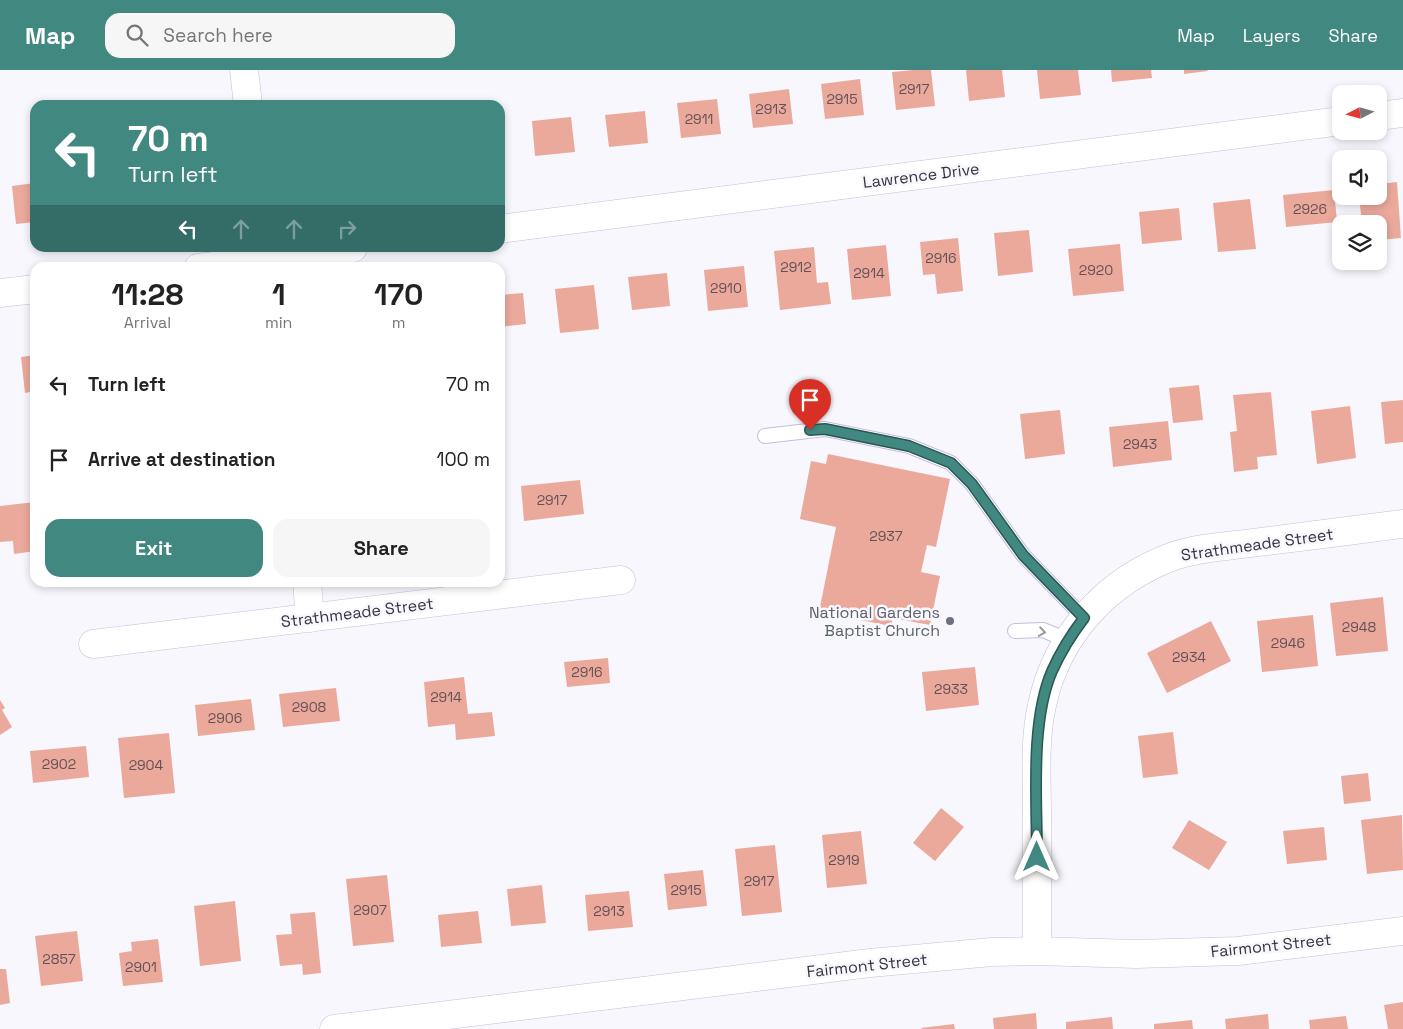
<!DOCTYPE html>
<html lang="en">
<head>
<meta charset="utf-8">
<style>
  body { margin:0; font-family:"Space Grotesk",sans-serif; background:#f6f6f6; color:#222; height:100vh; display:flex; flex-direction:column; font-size:19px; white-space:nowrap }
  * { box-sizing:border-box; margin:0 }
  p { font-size:16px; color:#767676 }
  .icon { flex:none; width:28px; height:28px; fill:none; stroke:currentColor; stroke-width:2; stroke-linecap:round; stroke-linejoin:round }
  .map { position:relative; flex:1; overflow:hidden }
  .details { position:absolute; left:30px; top:192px; width:475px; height:325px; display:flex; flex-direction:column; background:#fff; border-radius:15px; box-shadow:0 2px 8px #0003 }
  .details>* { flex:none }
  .top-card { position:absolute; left:30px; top:30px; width:475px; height:152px; border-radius:15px; box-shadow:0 2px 8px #0003; background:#418881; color:#fff; overflow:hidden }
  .needle { width:32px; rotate:264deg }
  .tools { position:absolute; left:1332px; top:15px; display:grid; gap:10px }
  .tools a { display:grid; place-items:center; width:55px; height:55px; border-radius:10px; background:#fff; box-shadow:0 2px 8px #0003; font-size:25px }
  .pin { position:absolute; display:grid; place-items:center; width:42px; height:42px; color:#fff; margin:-51px -21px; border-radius:50% 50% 50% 0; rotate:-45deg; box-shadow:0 0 5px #0007 }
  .pin .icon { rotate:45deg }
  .me { position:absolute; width:55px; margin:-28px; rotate:0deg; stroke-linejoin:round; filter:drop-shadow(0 0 4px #0008) }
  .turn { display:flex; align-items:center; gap:18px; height:105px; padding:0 15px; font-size:22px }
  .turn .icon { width:65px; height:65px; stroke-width:2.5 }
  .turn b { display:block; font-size:35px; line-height:42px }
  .lanes { display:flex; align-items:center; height:48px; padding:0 15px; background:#0003; justify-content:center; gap:25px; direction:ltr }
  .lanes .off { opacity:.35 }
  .eta { display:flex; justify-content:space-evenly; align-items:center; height:85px; text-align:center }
  .eta b { font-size:30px; font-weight:700; line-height:35px }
  .button { display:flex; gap:10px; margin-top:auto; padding:10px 15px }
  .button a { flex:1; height:58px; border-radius:15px; background:#418881; color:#fff; font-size:20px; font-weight:700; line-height:58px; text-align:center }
  .button a+a { background:#f6f6f6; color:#222 }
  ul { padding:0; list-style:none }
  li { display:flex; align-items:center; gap:15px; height:75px; padding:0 15px }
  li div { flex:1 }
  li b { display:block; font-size:19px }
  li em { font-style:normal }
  header { display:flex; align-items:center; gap:30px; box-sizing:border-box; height:70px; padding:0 25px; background:#418881; color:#fff }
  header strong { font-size:24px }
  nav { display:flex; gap:28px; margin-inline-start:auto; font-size:18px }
  .search { width:350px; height:45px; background:#f6f6f6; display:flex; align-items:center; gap:12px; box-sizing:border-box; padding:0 18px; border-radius:15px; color:#767676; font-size:19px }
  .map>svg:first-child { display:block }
  .building { fill:#eba99c }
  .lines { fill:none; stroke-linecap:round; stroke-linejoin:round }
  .service-casing { stroke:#c5bedd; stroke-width:16 }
  .minor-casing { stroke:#c5bedd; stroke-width:29 }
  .service { stroke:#fff; stroke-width:14 }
  .minor { stroke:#fff; stroke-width:28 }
  .oneway { stroke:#9a9aa0 }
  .route-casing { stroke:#2a5854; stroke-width:12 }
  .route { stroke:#418881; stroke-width:9 }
  .worship-dot { fill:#6b7280; stroke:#f8f7fd; stroke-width:2 }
  .labels { text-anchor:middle; stroke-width:5; stroke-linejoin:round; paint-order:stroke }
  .number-label { font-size:14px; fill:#635157 }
  .street-label { font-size:16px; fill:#363440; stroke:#f8f7fd }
  .worship-label { font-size:16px; fill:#5b616d; stroke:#f8f7fd; text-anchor:end }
</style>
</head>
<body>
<header>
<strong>Map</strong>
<div class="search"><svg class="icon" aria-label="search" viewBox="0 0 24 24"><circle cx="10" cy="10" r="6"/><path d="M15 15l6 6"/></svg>Search here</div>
<nav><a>Map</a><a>Layers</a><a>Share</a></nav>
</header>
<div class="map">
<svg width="1403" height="959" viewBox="0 0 1403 959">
  <rect width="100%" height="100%" fill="#f8f7fd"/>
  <!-- building -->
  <path class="building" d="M913 0H931L935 36 896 40 892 2Z
    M966 0H1002L1005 27 969 31Z
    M1037 0H1078L1081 25 1040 29Z
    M1111 0H1151L1152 8 1112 12Z
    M1184 0H1207L1208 1 1184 4Z
    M860 9 864 45 825 49 821 14Z
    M789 19 793 54 753 58 749 24Z
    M717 29 721 64 681 68 677 33Z
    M645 41 648 73 609 77 605 45Z
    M571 47 575 82 535 86 532 51Z
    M500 69H501L504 91H500Z
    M1397 112 1401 168 1379 170V154H1362L1359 126H1379V114Z
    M35 113V152L16 154 12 116Z
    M1334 120 1337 152 1286 157 1283 125Z
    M1250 129 1256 179 1218 182 1213 133Z
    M1179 138 1182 170 1142 174 1139 142Z
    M1029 160 1033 202 998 206 994 163Z
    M958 168 963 221 937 224 935 204 923 205 920 172Z
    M1120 174 1124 221 1073 226 1068 179Z
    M886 175 891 226 852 230 847 179Z
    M814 177 817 213 828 212 831 234 780 240 774 181Z
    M744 196 748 237 708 241 704 200Z
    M667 203 670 236 632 240 628 207Z
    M594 215 599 259 560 263 555 219Z
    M523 223 526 254 500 257V225Z
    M35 285V321L25 323 21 287Z
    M1199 315 1203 350 1173 353 1169 318Z
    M1271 322 1277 385 1257 387 1258 399 1234 402 1230 362 1237 361 1233 325Z
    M1403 330V372L1385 374 1381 332Z
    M1350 336 1356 388 1317 394 1311 341Z
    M1060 340 1065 384 1025 389 1020 344Z
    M1168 351 1172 390 1113 397 1109 357Z
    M828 384 950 409 936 477 927 475 921 502 940 506 930 555 893 548 891 556 819 542 836 457 800 449 811 391 826 394Z
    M580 410 584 444 524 451 521 416Z
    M35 432V481L14 484 13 471 0 472V436Z
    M1383 527 1388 581 1336 586 1330 533Z
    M1313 545 1318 596 1262 602 1257 551Z
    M1211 551 1231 591 1167 623 1147 583Z
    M608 588 610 613 567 617 564 592Z
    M975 597 979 635 926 641 922 602Z
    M464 607 468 644 492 642 495 666 456 670 455 654 428 657 424 612Z
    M336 618 340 651 283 657 279 624Z
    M251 629 255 660 198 666 195 635Z
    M0 630 5 638 2 640 12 657 0 665Z
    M1173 662 1178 704 1143 708 1138 666Z
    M169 663 175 723 124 728 118 668Z
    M86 676 89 707 33 713 30 681Z
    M1368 703 1371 731 1344 734 1341 706Z
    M941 738 964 757 935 791 913 773Z
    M1402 745 1403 800 1367 804 1361 750Z
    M1189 750 1227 772 1209 800 1172 778Z
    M1324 757 1327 790 1287 794 1283 761Z
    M861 761 867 814 827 818 822 765Z
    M775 775 782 842 742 846 735 779Z
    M703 800 707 836 668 840 664 804Z
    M387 805 394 872 353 876 346 809Z
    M542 815 546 853 511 856 507 819Z
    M629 821 633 857 588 861 585 825Z
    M235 831 241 891 200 896 194 836Z
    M478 841 482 873 441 877 438 845Z
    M315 842 321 903 303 905 302 894 280 896 276 865 292 864 290 844Z
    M77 861 83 911 41 916 35 866Z
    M158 869 163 912 123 916 119 883 132 881 131 872Z
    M0 899H6L10 933 0 935Z
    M1403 932V959H1388L1384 935Z
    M1036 943 1037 959H994L993 948Z
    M1268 944 1269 959H1226L1225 949Z
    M1346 946 1348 959H1310L1309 950Z
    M1112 947 1113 959H1066V952Z
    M1192 950 1193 959H1154V954Z
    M954 954 955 959H922L921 958Z"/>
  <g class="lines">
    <defs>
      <path id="service" d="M765 366 825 359 909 376 951 393 972 414 1023 485 1084 548
        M1015 561 1043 560 1067 570"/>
      <path id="minor" d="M244 0 248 35
        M1379 46 1403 43
        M500 159 1341 51
        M198 198 353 178
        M0 223 35 219
        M307 512 310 548
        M93 574 621 510
        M1037 881C1037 836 1037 790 1037 745 1037 709 1034 670 1042 635 1057 565 1107 510 1174 486 1201 477 1232 476 1260 472 1308 466 1355 460 1403 454
        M334 959 870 893 992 882 1037 881 1136 884 1238 881 1403 861"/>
    </defs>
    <!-- service casing -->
    <use href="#service" class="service-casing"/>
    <!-- minor casing -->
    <use href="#minor" class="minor-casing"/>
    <!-- service -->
    <use href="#service" class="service"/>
    <!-- minor -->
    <use href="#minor" class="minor"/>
  </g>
  <!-- one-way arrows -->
  <defs><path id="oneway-chevron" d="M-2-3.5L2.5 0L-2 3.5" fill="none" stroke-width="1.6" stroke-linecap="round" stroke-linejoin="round" transform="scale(1.25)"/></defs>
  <use class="oneway" href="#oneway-chevron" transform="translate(1042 562) rotate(9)"/>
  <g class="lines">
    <defs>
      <path id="route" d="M810 360 825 359 909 376 951 393 972 414 1023 485 1084 548C1071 565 1061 581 1052 601 1030 652 1037 731 1037 787"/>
    </defs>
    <!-- route casing -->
    <use href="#route" class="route-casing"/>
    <!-- route -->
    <use href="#route" class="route"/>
  </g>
  <!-- markers -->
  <circle class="worship-dot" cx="950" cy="551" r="5"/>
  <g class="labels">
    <!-- number labels -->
    <g class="number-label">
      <text x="914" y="24">2917</text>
      <text x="842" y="34">2915</text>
      <text x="771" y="44">2913</text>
      <text x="699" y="54">2911</text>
      <text x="1310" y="144">2926</text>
      <text x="941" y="193">2916</text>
      <text x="796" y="202">2912</text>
      <text x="1096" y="205">2920</text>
      <text x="869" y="208">2914</text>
      <text x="726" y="223">2910</text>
      <text x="1140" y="379">2943</text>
      <text x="552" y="435">2917</text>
      <text x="886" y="471">2937</text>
      <text x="1359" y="562">2948</text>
      <text x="1288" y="578">2946</text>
      <text x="1189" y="592">2934</text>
      <text x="587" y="607">2916</text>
      <text x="951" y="624">2933</text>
      <text x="446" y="632">2914</text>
      <text x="309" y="642">2908</text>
      <text x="225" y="653">2906</text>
      <text x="59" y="699">2902</text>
      <text x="146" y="700">2904</text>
      <text x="844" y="795">2919</text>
      <text x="759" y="816">2917</text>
      <text x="686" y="825">2915</text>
      <text x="370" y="845">2907</text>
      <text x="609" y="846">2913</text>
      <text x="59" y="894">2857</text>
      <text x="141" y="902">2901</text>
    </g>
    <!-- street labels -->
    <g class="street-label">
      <text transform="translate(921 105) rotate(-7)" y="6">Lawrence Drive</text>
      <text transform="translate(1257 474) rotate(-8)" y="6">Strathmeade Street</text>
      <text transform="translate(357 542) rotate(-7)" y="6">Strathmeade Street</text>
      <text transform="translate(1271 875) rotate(-6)" y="6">Fairmont Street</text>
      <text transform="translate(867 895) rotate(-6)" y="6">Fairmont Street</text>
    </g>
    <!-- worship labels -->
    <g class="worship-label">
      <text x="940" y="548">National Gardens<tspan x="940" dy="18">Baptist Church</tspan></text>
    </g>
  </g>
</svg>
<div class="tools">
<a><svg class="needle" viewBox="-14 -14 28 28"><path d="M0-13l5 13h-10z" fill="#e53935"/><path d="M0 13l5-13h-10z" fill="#767676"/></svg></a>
<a><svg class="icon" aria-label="sound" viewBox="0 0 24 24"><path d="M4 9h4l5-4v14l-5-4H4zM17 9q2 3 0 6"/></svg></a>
<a><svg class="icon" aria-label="layers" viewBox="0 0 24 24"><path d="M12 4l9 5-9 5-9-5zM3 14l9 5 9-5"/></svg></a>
</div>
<div class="pin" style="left:810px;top:360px;background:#d93025"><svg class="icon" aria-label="arrive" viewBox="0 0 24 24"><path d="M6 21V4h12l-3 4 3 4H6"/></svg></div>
<svg class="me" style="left:1037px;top:787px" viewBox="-20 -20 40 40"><path d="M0-17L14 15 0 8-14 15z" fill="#418881" stroke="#fff" stroke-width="4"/></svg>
<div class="top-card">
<div class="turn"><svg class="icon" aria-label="left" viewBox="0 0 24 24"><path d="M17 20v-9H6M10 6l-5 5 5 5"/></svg><div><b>70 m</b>Turn left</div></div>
<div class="lanes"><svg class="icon" aria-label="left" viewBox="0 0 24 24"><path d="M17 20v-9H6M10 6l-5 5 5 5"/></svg><svg class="icon off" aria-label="ahead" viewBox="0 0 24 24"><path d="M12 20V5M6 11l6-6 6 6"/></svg><svg class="icon off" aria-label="ahead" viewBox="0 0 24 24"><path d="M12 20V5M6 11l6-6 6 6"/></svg><svg class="icon off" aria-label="right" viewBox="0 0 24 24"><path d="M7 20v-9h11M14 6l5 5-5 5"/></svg></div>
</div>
<section class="details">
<div class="eta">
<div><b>11:28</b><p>Arrival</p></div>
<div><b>1</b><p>min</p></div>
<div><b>170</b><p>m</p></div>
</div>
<ul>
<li><svg class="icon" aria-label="left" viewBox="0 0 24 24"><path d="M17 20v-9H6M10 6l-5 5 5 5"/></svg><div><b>Turn left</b></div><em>70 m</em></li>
<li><svg class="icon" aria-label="arrive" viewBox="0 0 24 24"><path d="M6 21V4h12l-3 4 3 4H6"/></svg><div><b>Arrive at destination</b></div><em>100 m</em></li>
</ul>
<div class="button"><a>Exit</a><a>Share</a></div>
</section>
</div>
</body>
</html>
